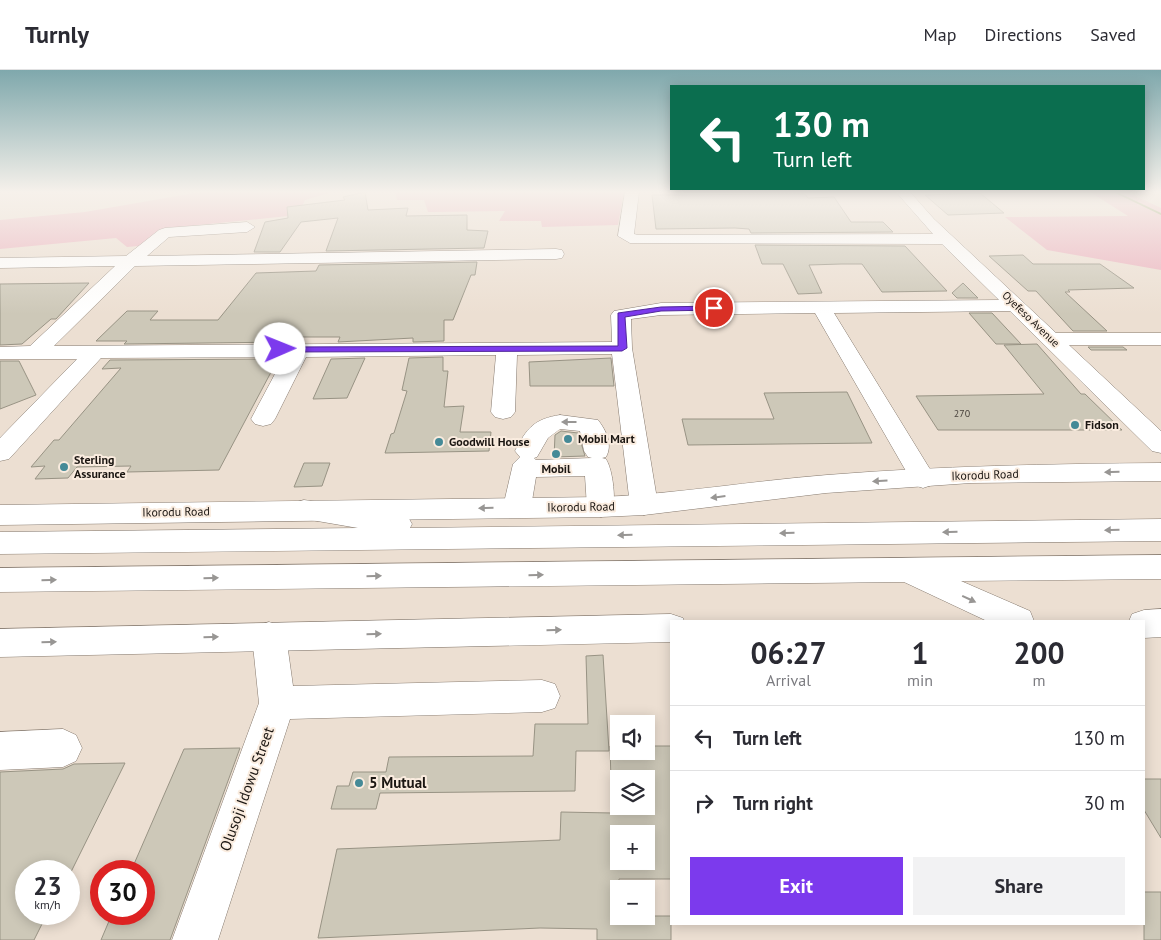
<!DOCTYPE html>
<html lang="en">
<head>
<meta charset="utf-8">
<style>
  body { margin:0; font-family:"PT Sans",sans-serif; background:#f2f2f3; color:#2b2b33; height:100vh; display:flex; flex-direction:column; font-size:19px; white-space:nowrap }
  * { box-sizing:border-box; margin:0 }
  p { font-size:16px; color:#7c7c81 }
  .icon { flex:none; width:28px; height:28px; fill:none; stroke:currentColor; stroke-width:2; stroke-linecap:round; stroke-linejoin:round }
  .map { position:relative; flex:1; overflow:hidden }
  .sheet { position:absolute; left:670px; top:550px; width:475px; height:305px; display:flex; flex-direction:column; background:#fff; border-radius:0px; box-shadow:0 2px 12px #0003 }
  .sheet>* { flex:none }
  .banner { position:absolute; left:670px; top:15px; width:475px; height:105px; border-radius:0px; box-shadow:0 2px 12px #0003; background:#0b6e4f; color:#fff; overflow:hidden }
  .tools { position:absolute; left:610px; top:645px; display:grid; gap:10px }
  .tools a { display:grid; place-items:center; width:45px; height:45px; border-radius:0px; background:#fff; box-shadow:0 2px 12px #0003; font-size:25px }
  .speed { position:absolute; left:15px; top:790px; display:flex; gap:10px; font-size:25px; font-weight:700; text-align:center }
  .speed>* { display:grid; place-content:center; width:65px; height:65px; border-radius:50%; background:#fff; box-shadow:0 2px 12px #0003; line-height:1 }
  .speed small { font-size:12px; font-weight:400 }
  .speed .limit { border:8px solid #d22; background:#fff; color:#111 }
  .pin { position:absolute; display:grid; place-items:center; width:42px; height:42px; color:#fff; margin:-21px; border:2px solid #fff; border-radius:50%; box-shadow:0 1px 5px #0007 }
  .me { position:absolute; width:55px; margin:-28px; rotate:89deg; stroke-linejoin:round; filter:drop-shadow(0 0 4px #0008) }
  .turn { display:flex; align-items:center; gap:18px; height:105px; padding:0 20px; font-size:22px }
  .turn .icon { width:65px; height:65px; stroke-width:2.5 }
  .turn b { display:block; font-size:35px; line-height:42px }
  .eta { display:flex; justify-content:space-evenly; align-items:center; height:85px; text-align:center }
  .eta b { font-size:30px; font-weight:700; line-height:35px }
  .primary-button { display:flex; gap:10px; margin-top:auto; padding:10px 20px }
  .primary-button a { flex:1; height:58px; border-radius:0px; background:#7c3aed; color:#fff; font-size:20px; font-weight:700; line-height:58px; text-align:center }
  .primary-button a+a { background:#f2f2f3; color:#2b2b33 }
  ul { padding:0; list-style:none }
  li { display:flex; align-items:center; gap:15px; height:65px; padding:0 20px; border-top:1px solid #e1e1e2 }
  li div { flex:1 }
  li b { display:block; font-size:19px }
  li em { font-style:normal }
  header { display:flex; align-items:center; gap:30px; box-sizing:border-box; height:70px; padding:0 25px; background:#fff; border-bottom:1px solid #e1e1e2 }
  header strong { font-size:24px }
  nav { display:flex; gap:28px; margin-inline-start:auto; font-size:18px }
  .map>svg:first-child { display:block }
  .green { fill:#ebb2be }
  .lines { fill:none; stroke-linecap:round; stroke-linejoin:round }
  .stream { fill:#819552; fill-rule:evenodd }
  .building { fill:#cdc8b8; stroke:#989384; fill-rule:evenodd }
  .minor-casing { stroke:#867a6f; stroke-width:1 }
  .major-casing { stroke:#867a6f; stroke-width:1 }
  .highway-casing { stroke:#867a6f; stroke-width:1 }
  .minor { fill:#fff; fill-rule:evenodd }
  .major { fill:#fff; fill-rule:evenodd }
  .highway { fill:#fff; fill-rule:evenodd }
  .oneway { fill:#989694 }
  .route { fill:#7c3aed; stroke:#51269a }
  .poi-dot { fill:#458a97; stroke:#faecdf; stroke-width:2 }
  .labels { text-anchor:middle; stroke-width:4; stroke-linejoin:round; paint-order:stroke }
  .number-label { font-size:10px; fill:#48423c }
  .far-street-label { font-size:11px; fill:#1b1612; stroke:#faecdf }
  .poi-label { font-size:12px; font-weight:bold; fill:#1b1612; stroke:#faecdf; text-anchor:start }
  .street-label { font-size:12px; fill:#1b1612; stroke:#faecdf }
  .near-poi-label { font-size:15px; font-weight:bold; fill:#1b1612; stroke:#faecdf; text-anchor:start }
  .near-street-label { font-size:15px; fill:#1b1612; stroke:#faecdf }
</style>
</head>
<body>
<header>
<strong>Turnly</strong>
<nav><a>Map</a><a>Directions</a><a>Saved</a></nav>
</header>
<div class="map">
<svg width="1161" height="870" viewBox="0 0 1161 870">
  <rect width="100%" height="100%" fill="#ecdfd2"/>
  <!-- green -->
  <path class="green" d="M200 122H333L305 130 298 145 168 158 149 175 127 177 116 168 0 179V150L85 142Z
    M395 122H624L618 155 542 157 541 151H499L505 141 428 142 424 130H397Z
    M1090 122H1127L1161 138V200L1047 180 1005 147 1128 146Z"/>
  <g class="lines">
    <!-- stream -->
    <path class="stream" d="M1113 122H1117L1161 143V145Z"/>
  </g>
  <!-- building -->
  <path class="building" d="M365 122 368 140 408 138 406 146 467 145V160L488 161 484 178 326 181 338 148 301 152 280 182H254L265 152 288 148 287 137 345 130 343 127Z
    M980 123 1004 143 948 145 925 125Z
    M805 124 808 128 834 127 851 152H883L893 162 751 163 749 159 735 158 656 159 652 125Z
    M755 175 905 176 947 221 882 222 862 194H841L809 195 822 223 798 224 783 194H762Z
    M1023 185 1033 194H1100L1134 218 1068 220 1070 222H1065L1107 261H1073L1036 221H1028L989 186Z
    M477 192 475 205H471L453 250H444V271L413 272V268L338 272 340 267H290L287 272 124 274 127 271H96L127 241H158L150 250H218L256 203 316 201 319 195Z
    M89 213 56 249H51L22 274 0 275V214Z
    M963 213 978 228H957L952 223Z
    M969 243H992L1021 274H996Z
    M1037 274 1081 324H1085L1122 360H938L916 326 1044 324 1004 275Z
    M1088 277H1123L1127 280H1091Z
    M443 287V301H448L444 337 464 336 460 362H491L489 381 385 383 391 364 394 363 407 321 402 320 409 288Z
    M365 288 347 328 313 329 331 289Z
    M611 288 614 316H530L529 292Z
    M278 289 219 400 127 402 131 396 77 397 68 408 35 409 45 396 31 397 54 370H59L121 298 102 299 110 290Z
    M0 291H19L36 325 0 339Z
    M847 322 872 373 688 375 682 349H774L764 323Z
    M561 361 578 363 585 386 554 387 555 365Z
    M304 393H330L322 416 294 417Z
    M603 585 609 681H576L575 721 380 723 376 739H331L337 716H349L353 702H386L389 687 533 686 535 654H588L586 586Z
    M610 676H619V681H646V676H671V809H619V846H671V870H597V859L540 858 318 868 337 779 560 770 561 742 612 743ZM619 709H646V736H619ZM619 764H646V791H619Z
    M240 678 170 870H101L112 844H144V801H131L184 679Z
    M125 693 69 806V799L68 801H26V844H47L34 870H0V702L63 699 74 694Z
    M1144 709H1161V768L1144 740Z
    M1144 822H1161V870H1144Z"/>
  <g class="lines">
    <defs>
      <path id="minor" d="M625 122H639L634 164 638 165 933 164 896 122H910L934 149 1056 263H1161V275H1069L1161 361V383L1152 381 1010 241 834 243 936 409 932 415 923 418 914 415 815 243 661 245 631 249 632 278 658 435 654 442 644 445 634 442 630 435 612 284 517 285 515 342 511 347 503 349 495 347 491 342 496 285 306 287 275 349 271 354 263 356 255 354 251 349 284 287 101 288 9 389 0 391V368L77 289H0V277L30 276 115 196 0 198V188L126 186 159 160 165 158 247 152 255 157 247 162 169 167 147 186 556 179 562 180 564 184 562 188 556 189 135 196 54 276 612 272 611 245 614 241 661 233 999 230 942 174 630 173 618 166Z
        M560 345 598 350C606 360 613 375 606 387L602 388 606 389C613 400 617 433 611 444L601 447 591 444 587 437 585 406 536 407 531 437 527 444 517 447 507 444 503 437 513 394 520 387 515 381C527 358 534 349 560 345ZM560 359 580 361 584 381 588 387 592 388 536 390 534 388 537 387 548 368Z
        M269 552 281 556 286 566 293 616 542 610 555 614 560 626 555 638 542 642 290 649 218 870H172L259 633 252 566 257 556Z
        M63 659 76 665 82 678 76 691 63 697 0 700V662Z"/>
      <path id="major" d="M1161 393V411L971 413 826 423 644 445 601 447 0 455V435L601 427C677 424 752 411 827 405 939 396 1050 394 1161 393Z
        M1161 539V567L1144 568V551H1129L1132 544 1144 540Z
        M671 544 683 548 684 551H671V572L0 587V559Z"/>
      <path id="highway" d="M304 430 398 444 408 447 412 454 410 458 1161 449V471L0 484V462L358 458 294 447 290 440 294 433Z
        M1161 485V509L961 511 1030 541 1034 551H987L904 512 0 522V498Z"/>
    </defs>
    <!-- minor casing -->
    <use href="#minor" class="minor-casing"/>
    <!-- major casing -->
    <use href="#major" class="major-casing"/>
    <!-- highway casing -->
    <use href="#highway" class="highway-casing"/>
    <!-- minor -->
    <use href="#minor" class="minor"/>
    <!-- major -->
    <use href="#major" class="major"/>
    <!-- highway -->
    <use href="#highway" class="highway"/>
  </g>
  <!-- one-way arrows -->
  <defs><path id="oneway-solid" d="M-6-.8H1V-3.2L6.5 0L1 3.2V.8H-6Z" transform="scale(1.25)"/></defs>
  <g class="oneway">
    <use href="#oneway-solid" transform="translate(569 352) rotate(-180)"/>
    <use href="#oneway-solid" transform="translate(1112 402) rotate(179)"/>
    <use href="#oneway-solid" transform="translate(880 411) rotate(177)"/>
    <use href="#oneway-solid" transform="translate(718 427) rotate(173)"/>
    <use href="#oneway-solid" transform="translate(486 438) rotate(179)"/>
    <use href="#oneway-solid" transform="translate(1112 460) rotate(179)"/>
    <use href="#oneway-solid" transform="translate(950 462) rotate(179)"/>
    <use href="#oneway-solid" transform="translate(787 463) rotate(179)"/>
    <use href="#oneway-solid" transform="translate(625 465) rotate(179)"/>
    <use href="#oneway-solid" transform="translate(536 505) rotate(-1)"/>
    <use href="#oneway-solid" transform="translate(374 506) rotate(-1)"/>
    <use href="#oneway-solid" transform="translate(211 508) rotate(-1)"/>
    <use href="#oneway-solid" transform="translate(49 510) rotate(-1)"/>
    <use href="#oneway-solid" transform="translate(969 529) rotate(25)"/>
    <use href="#oneway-solid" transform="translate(554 560) rotate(-1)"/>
    <use href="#oneway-solid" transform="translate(374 564) rotate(-1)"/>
    <use href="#oneway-solid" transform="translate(211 567) rotate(-2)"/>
    <use href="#oneway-solid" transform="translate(49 572) rotate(-2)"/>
  </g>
  <!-- sky -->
  <linearGradient id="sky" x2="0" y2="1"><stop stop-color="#7fa8ac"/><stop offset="0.5" stop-color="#f6f1eb"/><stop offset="1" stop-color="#f6f1eb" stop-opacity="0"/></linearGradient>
  <rect width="1161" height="244" fill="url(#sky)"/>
  <!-- route -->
  <path class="route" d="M714 236 718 238 717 240 661 241 625 247 627 278 622 281 280 282 276 279 280 277 618 276V243L661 237Z"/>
  <!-- markers -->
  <g class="poi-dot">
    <circle cx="1075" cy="355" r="5"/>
    <circle cx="568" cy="369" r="5"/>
    <circle cx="439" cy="372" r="5"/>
    <circle cx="556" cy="384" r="5"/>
    <circle cx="64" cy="397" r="5"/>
    <circle cx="359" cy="713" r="5"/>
  </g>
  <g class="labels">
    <!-- number labels -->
    <g class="number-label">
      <text x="962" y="347">270</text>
    </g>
    <!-- far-street labels -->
    <g class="far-street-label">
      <text transform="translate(1031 249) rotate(44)" y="4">Oyefeso Avenue</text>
    </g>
    <!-- poi labels -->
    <g class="poi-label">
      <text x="1085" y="359">Fidson</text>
      <text x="578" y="373">Mobil Mart</text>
      <text x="449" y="376">Goodwill House</text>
      <text x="74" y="394">Sterling<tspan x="74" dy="14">Assurance</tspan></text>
      <text x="556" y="403" text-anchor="middle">Mobil</text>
    </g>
    <!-- street labels -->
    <g class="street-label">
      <text transform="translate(985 405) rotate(-2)" y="4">Ikorodu Road</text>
      <text transform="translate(581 437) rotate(-1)" y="4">Ikorodu Road</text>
      <text transform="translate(176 442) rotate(-1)" y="4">Ikorodu Road</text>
    </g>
    <!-- near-poi labels -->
    <g class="near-poi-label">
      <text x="369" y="718">5 Mutual</text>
    </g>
    <!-- near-street labels -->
    <g class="near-street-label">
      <text transform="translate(247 719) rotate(-70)" y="5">Olusoji Idowu Street</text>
    </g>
  </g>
</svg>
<div class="tools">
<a><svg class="icon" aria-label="sound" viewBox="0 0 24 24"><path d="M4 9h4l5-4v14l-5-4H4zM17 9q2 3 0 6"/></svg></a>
<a><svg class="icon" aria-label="layers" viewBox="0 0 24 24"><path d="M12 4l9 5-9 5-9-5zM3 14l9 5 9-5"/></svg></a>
<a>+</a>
<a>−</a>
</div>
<div class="speed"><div>23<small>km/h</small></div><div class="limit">30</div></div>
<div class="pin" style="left:714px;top:238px;background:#d93025"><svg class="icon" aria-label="arrive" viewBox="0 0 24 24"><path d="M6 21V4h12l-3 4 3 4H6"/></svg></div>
<svg class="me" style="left:280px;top:279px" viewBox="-20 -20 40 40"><circle r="19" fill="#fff"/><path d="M0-13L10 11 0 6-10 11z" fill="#7c3aed"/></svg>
<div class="banner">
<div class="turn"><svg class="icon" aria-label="left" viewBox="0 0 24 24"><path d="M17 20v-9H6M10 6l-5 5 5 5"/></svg><div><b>130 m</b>Turn left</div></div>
</div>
<section class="sheet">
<div class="eta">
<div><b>06:27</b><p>Arrival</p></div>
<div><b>1</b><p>min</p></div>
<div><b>200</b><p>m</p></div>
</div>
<ul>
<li><svg class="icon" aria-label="left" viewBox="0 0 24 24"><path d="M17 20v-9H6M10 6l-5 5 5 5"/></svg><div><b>Turn left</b></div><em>130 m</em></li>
<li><svg class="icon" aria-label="right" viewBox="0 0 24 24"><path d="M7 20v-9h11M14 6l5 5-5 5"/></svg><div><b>Turn right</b></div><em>30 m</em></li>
</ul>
<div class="primary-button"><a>Exit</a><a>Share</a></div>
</section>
</div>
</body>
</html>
